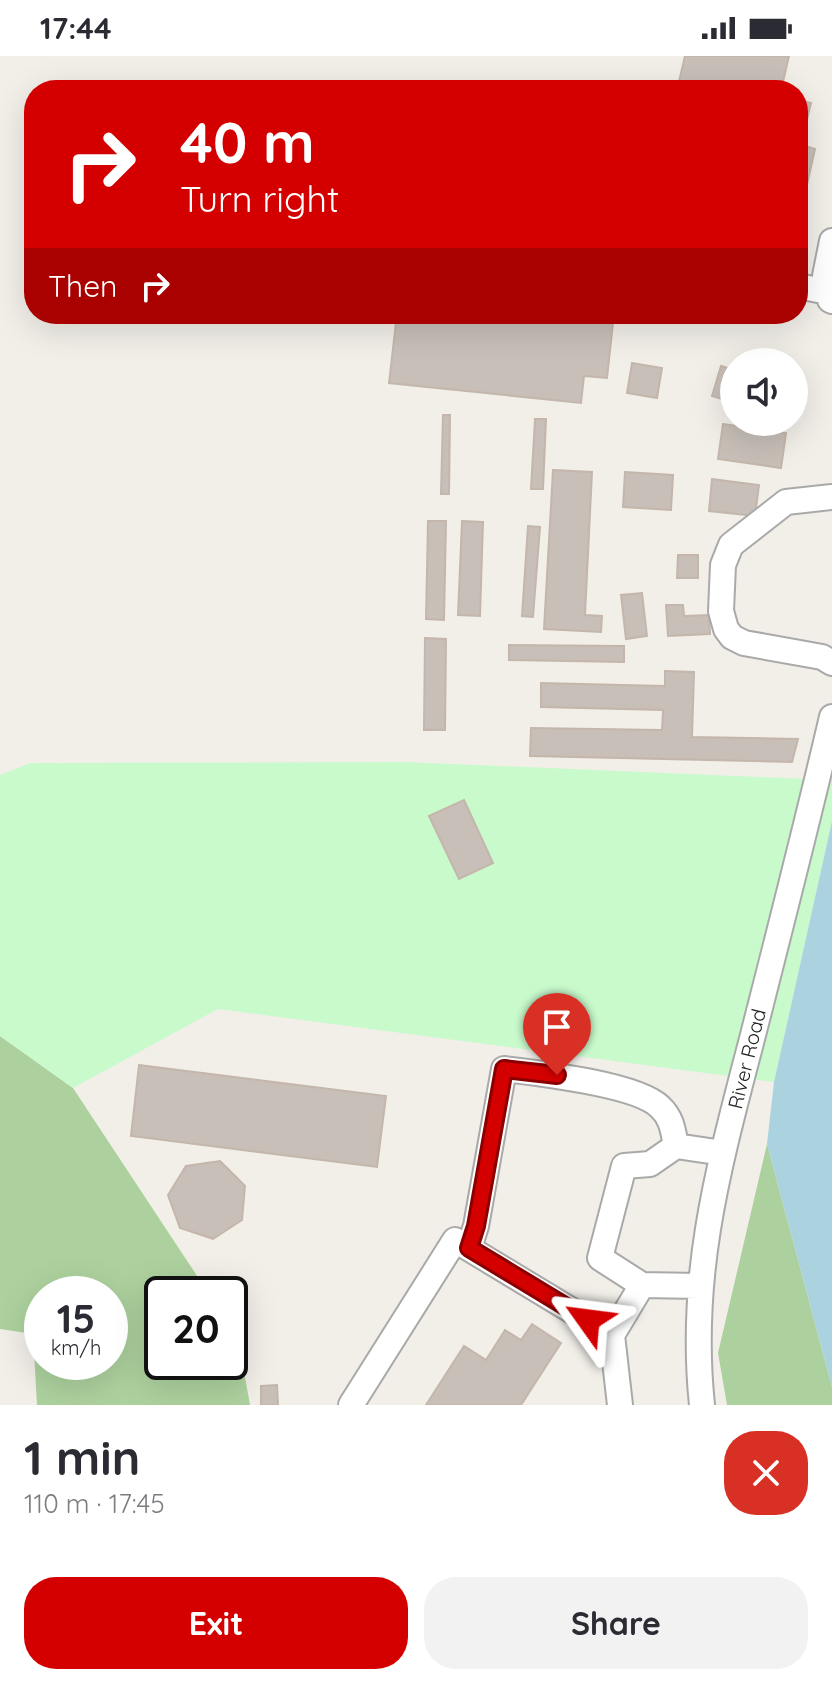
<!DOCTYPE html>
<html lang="en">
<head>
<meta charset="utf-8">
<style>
  body { margin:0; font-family:Quicksand,sans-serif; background:#f2f2f3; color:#2b2b33; height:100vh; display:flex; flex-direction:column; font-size:30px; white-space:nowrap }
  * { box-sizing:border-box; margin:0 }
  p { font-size:26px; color:#7c7c81 }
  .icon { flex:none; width:44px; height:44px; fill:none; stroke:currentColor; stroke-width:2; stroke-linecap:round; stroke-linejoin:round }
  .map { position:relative; height:1349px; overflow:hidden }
  .panel { display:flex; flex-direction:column; background:#fff; flex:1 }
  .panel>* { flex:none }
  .top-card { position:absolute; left:24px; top:24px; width:784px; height:244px; border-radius:32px; box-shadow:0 8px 32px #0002; background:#d40000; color:#fff; overflow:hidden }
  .buttons { position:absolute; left:720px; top:292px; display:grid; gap:16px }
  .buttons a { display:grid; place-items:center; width:88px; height:88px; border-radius:50%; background:#fff; box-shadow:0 8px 32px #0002; font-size:40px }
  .speed { position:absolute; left:24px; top:1220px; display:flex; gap:16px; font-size:40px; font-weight:700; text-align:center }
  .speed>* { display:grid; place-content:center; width:104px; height:104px; border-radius:50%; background:#fff; box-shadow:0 8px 32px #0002; line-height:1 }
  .speed small { font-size:20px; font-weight:400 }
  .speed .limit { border:4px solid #111; border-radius:12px; background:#fff; color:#111 }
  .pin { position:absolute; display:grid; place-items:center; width:68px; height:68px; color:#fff; margin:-82px -34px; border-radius:50% 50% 50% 0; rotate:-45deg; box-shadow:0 0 8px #0007 }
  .pin .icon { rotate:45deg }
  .me { position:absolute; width:88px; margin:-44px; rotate:301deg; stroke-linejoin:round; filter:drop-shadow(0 0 6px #0008) }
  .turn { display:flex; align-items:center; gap:28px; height:168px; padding:0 24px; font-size:36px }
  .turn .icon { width:104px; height:104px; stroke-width:2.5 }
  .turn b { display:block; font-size:56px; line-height:68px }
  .then { display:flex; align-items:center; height:76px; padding:0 24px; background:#0003; gap:16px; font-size:30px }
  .round { display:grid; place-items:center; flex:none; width:84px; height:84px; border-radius:32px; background:#f2f2f3 }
  .overview { display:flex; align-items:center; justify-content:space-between; height:136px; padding:0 24px }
  h1 { font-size:48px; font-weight:700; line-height:60px }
  .action { display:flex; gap:16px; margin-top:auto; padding:16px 24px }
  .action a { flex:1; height:92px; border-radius:32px; background:#d40000; color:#fff; font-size:32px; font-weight:700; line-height:92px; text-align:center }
  .action a+a { background:#f2f2f3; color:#2b2b33 }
  .status { display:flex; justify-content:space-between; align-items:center; height:56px; padding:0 40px; background:#fff; direction:ltr }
  .status svg { height:22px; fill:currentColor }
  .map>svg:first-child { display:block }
  .forest { fill:#add19e; fill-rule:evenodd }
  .park { fill:#c8facc }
  .water { fill:#aad3df }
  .building { fill:#c7bfb8; stroke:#c4b6ab; stroke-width:2 }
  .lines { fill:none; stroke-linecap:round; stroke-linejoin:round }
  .minor-casing { stroke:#a9a9a9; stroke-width:28 }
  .minor { stroke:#fff; stroke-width:24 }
  .route-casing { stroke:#8a0000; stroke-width:20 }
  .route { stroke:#d40000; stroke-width:14 }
  .labels { text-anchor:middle; stroke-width:8; stroke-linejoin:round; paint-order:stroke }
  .street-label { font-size:20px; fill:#222; stroke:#fff }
</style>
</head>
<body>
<div class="status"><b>17:44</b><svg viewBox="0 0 49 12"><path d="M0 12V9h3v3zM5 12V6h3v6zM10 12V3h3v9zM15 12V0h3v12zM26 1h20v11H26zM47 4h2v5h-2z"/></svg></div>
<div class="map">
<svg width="832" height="1349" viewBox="0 0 832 1349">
  <rect width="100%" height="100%" fill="#f2efe9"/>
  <!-- forest -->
  <path class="forest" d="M0 980 73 1032 209 1238H162V1306H230V1269L238 1282 250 1349H37L33 1278 0 1273ZM42 1238H110V1306H42Z
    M767 1088 832 1331V1349H727L718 1297Z"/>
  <!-- park -->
  <path class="park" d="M404 706 832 724V765L774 1026 218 953 73 1032 0 980V719L30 707Z"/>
  <!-- water -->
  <path class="water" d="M832 765V1331L767 1088 774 1026Z"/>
  <!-- building -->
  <path class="building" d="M685 0H789L781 34H677Z
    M798 44 811 47 801 89 815 93 798 169Z
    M397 258H614L607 322 584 320 581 347 389 327Z
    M632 307 662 312 657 342 627 337Z
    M721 310 734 314 726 344 712 340Z
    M443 359H450L449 438H441Z
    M535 363H546L543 433H531Z
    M723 368 786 377 781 412 718 403Z
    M553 414 592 416 585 559 602 560 601 576 544 573Z
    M625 416 673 419 671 454 623 451Z
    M712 423 759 429 755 460 709 455Z
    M428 465H446L444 564 426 563Z
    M462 465 483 466 480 560 458 559Z
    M528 470 540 471 533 561 522 560Z
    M678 499H698V522H677Z
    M642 537 647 580 626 583 621 539Z
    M666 549H683L684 560 709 559 710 578 668 580Z
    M425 582 446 583 445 674H424Z
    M509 589 624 590V606L509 604Z
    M665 615 694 616 692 681 798 683 792 706 530 700 531 672 662 674 663 654 541 651V627L665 630Z
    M464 744 493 807 459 823 429 760Z
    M139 1009 386 1040 377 1111 131 1080Z
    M220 1105 245 1130 242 1164 213 1183 180 1172 168 1139 186 1110Z
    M532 1268 561 1287 521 1349H426L464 1290 486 1304 505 1274 521 1284Z
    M277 1329 278 1349H261V1330Z"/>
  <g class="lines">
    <defs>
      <path id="minor" d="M832 185 825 220 830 244 832 245
        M798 230 828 236
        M832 441 786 446 731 489 723 509 721 555 726 573 732 581 744 587 822 601 832 607
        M469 1192 476 1170 504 1013C537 1017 637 1028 660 1051 672 1062 673 1075 676 1090
        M642 1229 600 1202 624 1110 650 1108 676 1090 723 1097
        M612 1279 642 1229 700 1230
        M351 1349 455 1184 612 1279 620 1349
        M702 1349C688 1216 720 1106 753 979 780 873 807 768 832 661"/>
    </defs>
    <!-- minor casing -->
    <use href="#minor" class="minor-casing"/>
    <!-- minor -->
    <use href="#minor" class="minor"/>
  </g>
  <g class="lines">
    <defs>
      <path id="route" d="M557 1019 504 1013 476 1170 469 1192 588 1264"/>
    </defs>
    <!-- route casing -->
    <use href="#route" class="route-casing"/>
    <!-- route -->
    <use href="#route" class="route"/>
  </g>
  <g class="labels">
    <!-- street labels -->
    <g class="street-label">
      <text transform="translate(747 1003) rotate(-76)" y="7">River Road</text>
    </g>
  </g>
</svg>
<div class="buttons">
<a><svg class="icon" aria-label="sound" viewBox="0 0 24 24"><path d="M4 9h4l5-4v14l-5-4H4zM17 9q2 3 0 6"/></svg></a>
</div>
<div class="speed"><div>15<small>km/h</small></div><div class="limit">20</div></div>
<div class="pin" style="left:557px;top:1019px;background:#d93025"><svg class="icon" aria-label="arrive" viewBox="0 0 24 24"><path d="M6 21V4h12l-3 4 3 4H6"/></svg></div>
<svg class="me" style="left:588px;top:1264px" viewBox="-20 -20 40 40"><path d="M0-17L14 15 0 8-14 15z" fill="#d40000" stroke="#fff" stroke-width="4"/></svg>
<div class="top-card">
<div class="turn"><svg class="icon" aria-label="right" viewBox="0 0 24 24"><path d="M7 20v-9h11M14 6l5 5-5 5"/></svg><div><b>40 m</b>Turn right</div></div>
<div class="then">Then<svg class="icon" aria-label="right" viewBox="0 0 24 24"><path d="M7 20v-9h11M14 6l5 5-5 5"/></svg></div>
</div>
</div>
<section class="panel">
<div class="overview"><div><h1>1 min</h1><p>110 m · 17:45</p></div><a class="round" style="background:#d93025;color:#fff"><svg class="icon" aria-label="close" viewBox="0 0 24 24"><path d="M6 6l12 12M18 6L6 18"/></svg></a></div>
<div class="action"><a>Exit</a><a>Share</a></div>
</section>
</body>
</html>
